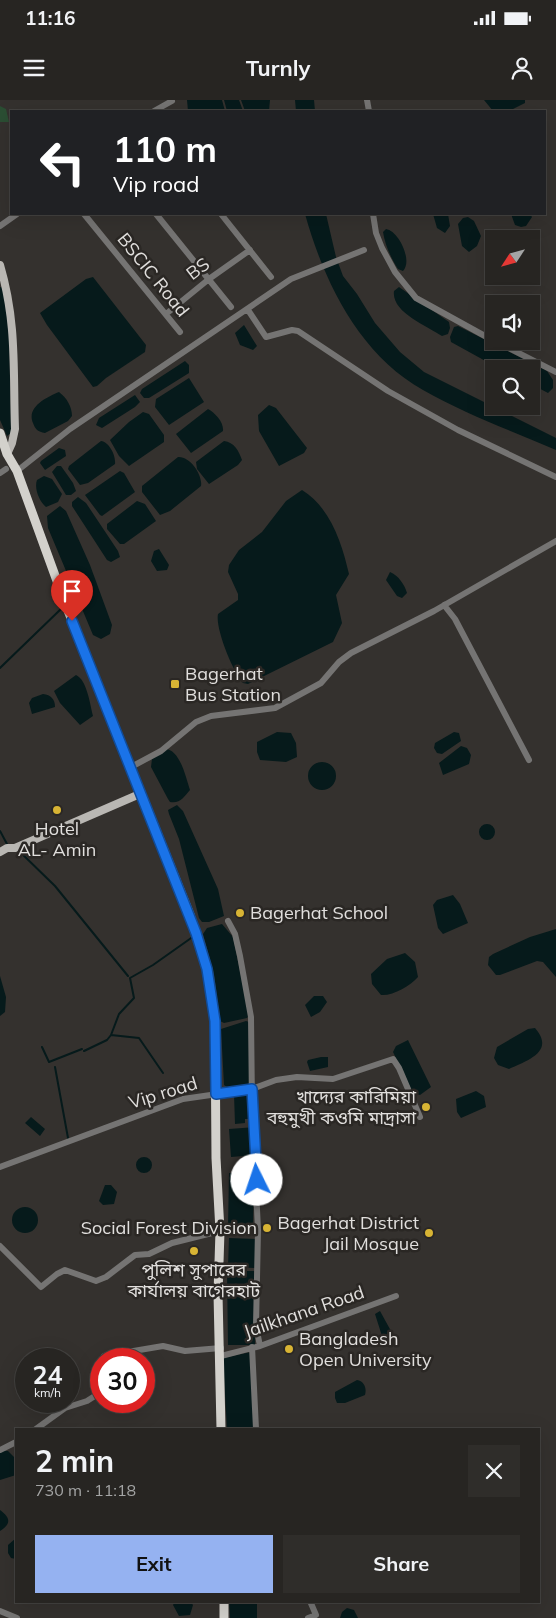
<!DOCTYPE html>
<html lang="en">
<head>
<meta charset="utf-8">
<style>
  body { margin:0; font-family:Mulish,"Noto Sans Bengali",sans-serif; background:#2f2d2a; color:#f1f3f6; height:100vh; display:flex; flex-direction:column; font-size:19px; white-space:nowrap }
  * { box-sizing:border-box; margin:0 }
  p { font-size:16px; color:#a4a5a5 }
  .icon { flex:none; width:28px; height:28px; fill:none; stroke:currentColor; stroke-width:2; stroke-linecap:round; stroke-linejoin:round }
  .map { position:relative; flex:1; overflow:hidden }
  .details { position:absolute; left:15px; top:1328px; width:525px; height:175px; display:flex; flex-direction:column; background:#272522; border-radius:0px; box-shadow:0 5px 20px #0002,0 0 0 1px #434240 }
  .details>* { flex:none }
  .hud { position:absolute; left:10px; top:10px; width:536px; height:105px; border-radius:0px; box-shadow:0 5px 20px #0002,0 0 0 1px #434240; background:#202124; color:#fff; overflow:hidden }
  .needle { width:32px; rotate:234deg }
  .fabs { position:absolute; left:485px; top:130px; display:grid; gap:10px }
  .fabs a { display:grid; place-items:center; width:55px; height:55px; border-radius:0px; background:#272522; box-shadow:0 5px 20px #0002,0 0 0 1px #434240; font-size:25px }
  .speed { position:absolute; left:15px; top:1248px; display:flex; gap:10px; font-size:25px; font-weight:700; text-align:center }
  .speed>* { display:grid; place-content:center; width:65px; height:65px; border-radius:50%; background:#272522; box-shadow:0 5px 20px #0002,0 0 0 1px #434240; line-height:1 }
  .speed small { font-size:12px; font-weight:400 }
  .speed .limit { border:8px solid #d22; background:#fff; color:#111 }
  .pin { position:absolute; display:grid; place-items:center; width:42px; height:42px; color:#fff; margin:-51px -21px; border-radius:50% 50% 50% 0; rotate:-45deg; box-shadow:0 0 5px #0007 }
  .pin .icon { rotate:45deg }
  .me { position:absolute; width:55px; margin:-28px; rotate:356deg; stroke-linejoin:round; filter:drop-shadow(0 0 4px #0008) }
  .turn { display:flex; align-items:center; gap:18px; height:105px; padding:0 20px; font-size:22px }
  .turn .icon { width:65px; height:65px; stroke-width:2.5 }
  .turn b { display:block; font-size:35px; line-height:42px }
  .round { display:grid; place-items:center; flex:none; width:52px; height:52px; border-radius:0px; background:#2f2d2a }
  .headline { display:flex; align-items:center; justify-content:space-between; height:85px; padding:0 20px }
  h1 { font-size:30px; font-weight:700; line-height:38px }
  .button { display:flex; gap:10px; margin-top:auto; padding:10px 20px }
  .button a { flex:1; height:58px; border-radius:0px; background:#95b2f1; color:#111; font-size:20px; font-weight:700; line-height:58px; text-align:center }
  .button a+a { background:#2f2d2a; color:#f1f3f6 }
  .status { display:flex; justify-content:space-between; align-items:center; height:35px; padding:0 25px; background:#272522; direction:ltr }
  .status svg { height:14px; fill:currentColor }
  header { display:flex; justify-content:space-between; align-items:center; height:65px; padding:0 20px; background:#272522; font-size:22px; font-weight:700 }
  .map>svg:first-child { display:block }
  .green { fill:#2b4e33 }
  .water { fill:#061a1b }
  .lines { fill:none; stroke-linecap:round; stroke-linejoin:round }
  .stream { stroke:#061a1b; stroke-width:2 }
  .minor { stroke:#757473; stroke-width:6 }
  .major { stroke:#b9b7b3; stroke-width:8 }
  .highway { stroke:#d3d1cc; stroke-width:9 }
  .route-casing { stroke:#114b97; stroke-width:12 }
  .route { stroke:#1a73e8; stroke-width:9 }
  .poi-dot { fill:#d8b434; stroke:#2a2724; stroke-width:2 }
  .labels { text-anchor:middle; stroke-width:5; stroke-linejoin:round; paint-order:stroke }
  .street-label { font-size:18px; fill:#e1dfdd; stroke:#2a2724 }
  .poi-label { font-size:18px; fill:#e1dfdd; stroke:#2a2724; text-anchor:start }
</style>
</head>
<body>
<div class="status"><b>11:16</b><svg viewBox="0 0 49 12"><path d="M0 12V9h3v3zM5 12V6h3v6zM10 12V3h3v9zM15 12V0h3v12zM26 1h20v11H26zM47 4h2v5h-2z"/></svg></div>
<header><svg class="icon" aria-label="menu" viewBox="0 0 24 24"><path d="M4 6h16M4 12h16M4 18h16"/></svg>Turnly<svg class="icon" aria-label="person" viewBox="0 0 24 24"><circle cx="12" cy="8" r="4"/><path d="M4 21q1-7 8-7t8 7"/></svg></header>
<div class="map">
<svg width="556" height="1518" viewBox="0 0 556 1518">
  <rect width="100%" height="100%" fill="#34312e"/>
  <!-- green -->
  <path class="green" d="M0 6 6 9 9 22H0Z"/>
  <!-- water -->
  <path class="water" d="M187 0H222L225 11H188Z
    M224 0H239L243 11H227Z
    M241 0H270L269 11H245Z
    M295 0H314L315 11H296Z
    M484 0H525V3L509 11H493Z
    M305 114H326L336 157 343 176 357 194 375 223 400 252 424 272 556 338V350C512 331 465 314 423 290 359 254 324 182 305 114Z
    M433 114H448L450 126 445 133 437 128Z
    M511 114H530L532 117 526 126 521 127 515 125Z
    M468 117 474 121 481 136 477 146 469 152 462 146 458 124 463 118Z
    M386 129C399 131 413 161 403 171L398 169C391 158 385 145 383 132Z
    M93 177 146 245 145 252 106 278 97 286 93 287 47 225 40 213 86 179Z
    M0 187 4 188 9 229 11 333 7 336 0 320Z
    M399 187 449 222 450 228 448 234 442 236C427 226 391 212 394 191Z
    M244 225 257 246 253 250 240 245 235 233Z
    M458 226 547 271 553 280V288L548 293 531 284V269H500L451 242 450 237 454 227Z
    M185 261 189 265V273L149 298H144L140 293 142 289Z
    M189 278 204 302 169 325 155 307 156 299Z
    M59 292C67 298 72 307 72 316L68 321 45 333C38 332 35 329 33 323 26 307 47 297 59 292Z
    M135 295 140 302 135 307 102 328 96 325 99 318Z
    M269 305 276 308 307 348 304 353 279 366 259 331 258 315Z
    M208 309C215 313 224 322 223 331L191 353 176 334Z
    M143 312 149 314 164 335V342L129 366 119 356 110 340 129 322Z
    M101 341C109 342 116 355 115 364L88 383 80 385 68 369 69 366Z
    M224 341C234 342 239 351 242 360L238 365 209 384 197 369 196 362Z
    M59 348 65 350 66 356 45 370 40 363 41 361Z
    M178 357C190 356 203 375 201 386L170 411 160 415 142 392V386Z
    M57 366H61L73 383 76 391 71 395H66L52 372Z
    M120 371 124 373 135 392 102 416 100 415 85 395Z
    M44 376 52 379 62 394 58 402 46 407C39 401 34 388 37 380Z
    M302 390C331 408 342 444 349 474L336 495 342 523 333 542 248 584 243 583C233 572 215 528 218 514L238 500V494L228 472 229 465 239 450 262 432 286 401Z
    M78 397 86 403 118 451 120 457 111 462 107 460 72 406V402Z
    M137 401 145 404 156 421 124 444H120L107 429V424Z
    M60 406 66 411 90 465 112 525 110 534 101 539 93 535 48 428 47 416Z
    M159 449 169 465 167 470 157 471 151 461 154 451Z
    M390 472C398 475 405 485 407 493L402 498 397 496 386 480Z
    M76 575C87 580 90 604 93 616L80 625 60 603 54 591Z
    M43 594C51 595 55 599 55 607L32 614 29 603 32 598Z
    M277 632 291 633 296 643 297 657 286 662 260 660 257 652V642Z
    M454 632 459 633 461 641 442 654 437 653 434 648 435 643Z
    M461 646 467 648 471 655 469 664 443 675 439 663Z
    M165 649C180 649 186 678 190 690 184 697 180 704 170 702L168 699 151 667 152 659Z
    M308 676a14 14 0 1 1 28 0a14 14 0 1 1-28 0Z
    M177 705 183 711 218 789 224 816 209 822H202L199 818 179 739 169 714 168 710Z
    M479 732a8 8 0 1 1 16 0a8 8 0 1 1-16 0Z
    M453 795 460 804 468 823 443 834 438 828 433 805 437 800Z
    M222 824 233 837 249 915 247 918 224 923 220 921 214 874 203 834 207 828Z
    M556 829V877L543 862 537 861 500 875H496L488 865 489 857 493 854 530 837Z
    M405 853 415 862 418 877C410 886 393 896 381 895L372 884 371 874 387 859Z
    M0 876 6 897 5 912 0 916Z
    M314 896H323L327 902 320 912 311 917 305 905Z
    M246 921 249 922 251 984 248 987 230 989 224 985 221 929Z
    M535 928C556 952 526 961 509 969L498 965 494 958 497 947 528 929Z
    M408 940 431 987 420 995 413 993 393 952 396 946Z
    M321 957H328V967L310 971 307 962 308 960Z
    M476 991 484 996 486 1007 461 1018 457 1012 456 999Z
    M250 993 251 1019H245V1023L235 1024 234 994Z
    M31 1017 45 1029 40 1036 25 1023Z
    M256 1027 257 1055 231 1057 229 1029Z
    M136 1065a8 8 0 1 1 16 0a8 8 0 1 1-16 0Z
    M229 1073H254L253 1127H228Z
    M105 1085H111L117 1092 114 1104 103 1105 99 1101Z
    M12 1120a13 13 0 1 1 26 0a13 13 0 1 1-26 0Z
    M229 1138 256 1139 255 1168 228 1167Z
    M227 1171H254L255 1245H228Z
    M380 1211 391 1231 386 1236H382L375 1214Z
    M251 1252 255 1329H227L223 1258Z
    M357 1280C364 1281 367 1288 365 1295L345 1303H337L335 1298V1292Z
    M0 1351H8L16 1359V1375L0 1380Z
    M0 1410C11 1418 11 1424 0 1431Z
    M16 1438V1459L11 1458 8 1453V1445Z
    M175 1501H190L193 1505 190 1515 179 1516 173 1505Z
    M229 1501H257V1518H230Z
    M347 1508 354 1510 358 1518H340L342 1512Z"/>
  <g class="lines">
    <!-- stream -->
    <path class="stream" d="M0 568 63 507
      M0 731 7 744
      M18 750 55 786 128 876
      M42 947 49 962 82 949
      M84 951 107 940 111 935
      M55 967 68 1038
      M163 973 139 938 111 935 119 914 134 898 130 878 153 865 194 836"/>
    <!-- minor -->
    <path class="minor" d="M367 0 369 11
      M154 11 172 1
      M84 114 180 232
      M156 114 231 207
      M221 114 271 177
      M373 114 376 133 382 148 395 172 416 198 494 241
      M0 126 17 114
      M248 210 266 237 292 230 298 231 388 291 458 330 556 377
      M166 214 209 179 250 150
      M495 241 556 272
      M17 371 70 329 291 179 364 150
      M0 373 6 369
      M444 505 455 519 529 660
      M131 667 161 651 196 622 211 616 275 608 321 583 339 562 351 553 434 511 556 441
      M228 821 235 834 240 856 251 917 252 1005 258 1130 256 1226 260 1246
      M0 1067 183 999 252 989 276 980 297 977 333 979 393 959 399 968 420 1017
      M0 1146 41 1187 57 1174 65 1170 96 1181 106 1177 135 1155 149 1154 172 1143 220 1131
      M252 1247 256 1329
      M221 1256 260 1246 396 1196
      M105 1259 104 1256 163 1246 185 1251 221 1248
      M36 1329 65 1308 87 1301 101 1292
      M0 1350 16 1342
      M0 1511 17 1518
      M308 1518 316 1515 310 1501"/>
    <!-- major -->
    <path class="major" d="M0 165C17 223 13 269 15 329L12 343 7 354
      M0 752 7 748H15L142 693"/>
    <!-- highway -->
    <path class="highway" d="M0 333 7 354 17 371 65 503 190 815 207 869 215 921 216 1058 220 1131 218 1194 221 1329
      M224 1501V1518"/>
  </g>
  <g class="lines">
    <defs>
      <path id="route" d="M72 521 196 833 207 869 215 921 216 994 252 989 257 1080"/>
    </defs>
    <!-- route casing -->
    <use href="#route" class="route-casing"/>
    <!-- route -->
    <use href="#route" class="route"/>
  </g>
  <!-- markers -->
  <g class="poi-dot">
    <rect x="170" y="579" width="10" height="10" rx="2.5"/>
    <circle cx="57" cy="710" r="5"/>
    <circle cx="240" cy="813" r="5"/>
    <circle cx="426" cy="1007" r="5"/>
    <circle cx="267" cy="1128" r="5"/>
    <circle cx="429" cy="1133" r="5"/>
    <circle cx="194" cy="1151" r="5"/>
    <circle cx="289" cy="1249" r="5"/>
  </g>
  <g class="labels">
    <!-- street labels -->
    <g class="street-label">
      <text transform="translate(198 169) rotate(-37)" y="6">BS</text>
      <text transform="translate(153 175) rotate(51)" y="6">BSCIC Road</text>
      <text transform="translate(163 993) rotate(-17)" y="6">Vip road</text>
      <text transform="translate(304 1212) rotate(-19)" y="6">Jailkhana Road</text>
    </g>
    <!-- poi labels -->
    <g class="poi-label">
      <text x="185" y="580">Bagerhat<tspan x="185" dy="21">Bus Station</tspan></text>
      <text x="57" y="735" text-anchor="middle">Hotel<tspan x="57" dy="21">AL- Amin</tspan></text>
      <text x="250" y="819">Bagerhat School</text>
      <text x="416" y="1003" text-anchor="end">খাদ্যের কারিমিয়া<tspan x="416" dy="21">বহুমুখী কওমি মাদ্রাসা</tspan></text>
      <text x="419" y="1129" text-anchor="end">Bagerhat District<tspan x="419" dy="21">Jail Mosque</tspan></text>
      <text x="257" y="1134" text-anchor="end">Social Forest Division</text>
      <text x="194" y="1176" text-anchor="middle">পুলিশ সুপারের<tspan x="194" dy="21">কার্যালয় বাগেরহাট</tspan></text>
      <text x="299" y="1245">Bangladesh<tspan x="299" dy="21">Open University</tspan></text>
    </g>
  </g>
</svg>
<div class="fabs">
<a><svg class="needle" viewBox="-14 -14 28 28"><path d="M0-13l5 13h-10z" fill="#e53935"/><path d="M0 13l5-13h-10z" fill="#a4a5a5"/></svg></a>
<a><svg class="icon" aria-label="sound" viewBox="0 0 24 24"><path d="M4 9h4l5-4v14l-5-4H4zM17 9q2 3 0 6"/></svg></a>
<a><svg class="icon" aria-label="search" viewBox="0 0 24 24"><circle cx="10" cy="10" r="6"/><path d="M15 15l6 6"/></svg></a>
</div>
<div class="speed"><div>24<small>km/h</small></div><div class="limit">30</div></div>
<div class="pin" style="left:72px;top:521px;background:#d93025"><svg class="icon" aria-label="arrive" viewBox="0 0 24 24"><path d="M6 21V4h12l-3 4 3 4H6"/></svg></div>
<svg class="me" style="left:257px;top:1080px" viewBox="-20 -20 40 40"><circle r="19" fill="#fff"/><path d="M0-13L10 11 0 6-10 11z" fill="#1a73e8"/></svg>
<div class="hud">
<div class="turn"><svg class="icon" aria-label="left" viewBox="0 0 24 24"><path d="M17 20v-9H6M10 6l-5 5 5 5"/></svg><div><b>110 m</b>Vip road</div></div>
</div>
<section class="details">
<div class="headline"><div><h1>2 min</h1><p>730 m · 11:18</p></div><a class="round"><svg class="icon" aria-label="close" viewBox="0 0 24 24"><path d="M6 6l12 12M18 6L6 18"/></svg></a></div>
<div class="button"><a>Exit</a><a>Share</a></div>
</section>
</div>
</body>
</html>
